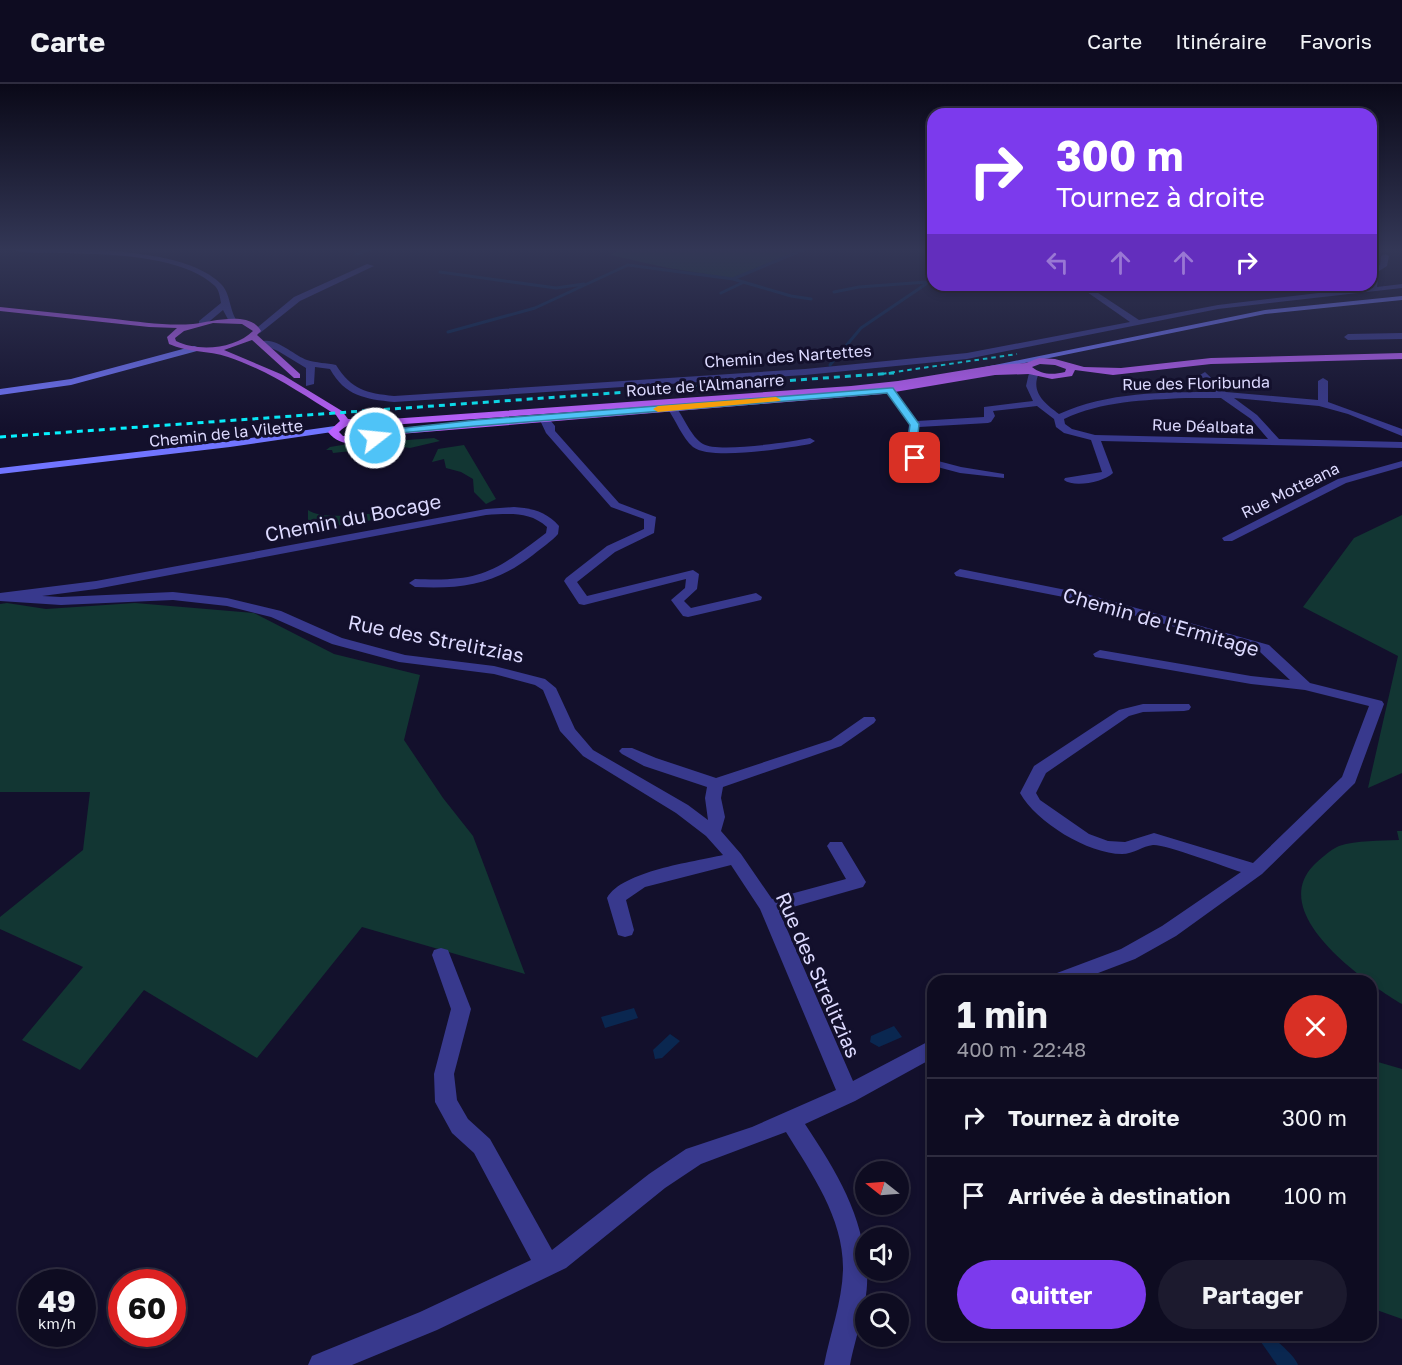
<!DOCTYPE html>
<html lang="fr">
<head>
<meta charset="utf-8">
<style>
  body { margin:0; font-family:"Golos Text",sans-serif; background:#1c1a2e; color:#f1f3f6; height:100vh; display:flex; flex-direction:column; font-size:22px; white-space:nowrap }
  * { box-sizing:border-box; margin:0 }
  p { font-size:20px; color:#9b9ba5 }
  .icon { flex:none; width:33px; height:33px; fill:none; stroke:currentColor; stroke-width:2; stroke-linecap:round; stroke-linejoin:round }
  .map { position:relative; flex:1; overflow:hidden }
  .sheet { position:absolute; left:927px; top:891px; width:450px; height:366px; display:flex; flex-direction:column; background:#0e0c21; border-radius:18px; box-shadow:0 3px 9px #0003,0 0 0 2px #2e2c3f }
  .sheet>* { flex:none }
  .hud { position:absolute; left:927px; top:24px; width:450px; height:183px; border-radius:18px; box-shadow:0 3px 9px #0003,0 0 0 2px #2e2c3f; background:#7c3aed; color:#fff; overflow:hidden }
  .needle { width:39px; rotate:287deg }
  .tools { position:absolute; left:855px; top:1077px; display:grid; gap:12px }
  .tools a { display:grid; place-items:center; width:54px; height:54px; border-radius:50%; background:#0e0c21; box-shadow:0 3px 9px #0003,0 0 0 2px #2e2c3f; font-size:30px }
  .speed { position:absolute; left:18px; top:1185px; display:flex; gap:12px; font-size:30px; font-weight:700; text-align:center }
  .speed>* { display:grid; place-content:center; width:78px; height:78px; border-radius:50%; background:#0e0c21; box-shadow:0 3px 9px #0003,0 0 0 2px #2e2c3f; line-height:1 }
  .speed small { font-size:15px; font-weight:400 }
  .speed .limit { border:9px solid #d22; background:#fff; color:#111 }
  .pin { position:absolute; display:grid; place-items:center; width:51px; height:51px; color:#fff; margin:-26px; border-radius:12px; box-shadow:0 3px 9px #0006 }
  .me { position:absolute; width:66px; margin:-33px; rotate:74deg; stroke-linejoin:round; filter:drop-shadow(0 0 4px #0008) }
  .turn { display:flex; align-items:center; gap:21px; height:126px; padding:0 30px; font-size:27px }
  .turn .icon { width:78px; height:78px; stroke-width:2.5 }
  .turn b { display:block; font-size:42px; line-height:51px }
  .lanes { display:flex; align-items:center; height:57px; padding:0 30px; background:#0003; justify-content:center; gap:30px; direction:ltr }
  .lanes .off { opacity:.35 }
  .round { display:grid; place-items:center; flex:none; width:63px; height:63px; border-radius:32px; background:#1c1a2e }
  .headline { display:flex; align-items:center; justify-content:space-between; height:102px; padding:0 30px }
  h1 { font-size:36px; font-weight:700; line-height:45px }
  .cta { display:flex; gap:12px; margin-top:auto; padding:12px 30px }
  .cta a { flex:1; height:69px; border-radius:36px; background:#7c3aed; color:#fff; font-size:24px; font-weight:700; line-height:69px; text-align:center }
  .cta a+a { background:#1c1a2e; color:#f1f3f6 }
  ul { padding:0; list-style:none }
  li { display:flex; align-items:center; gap:18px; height:78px; padding:0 30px; border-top:2px solid #2e2c3f }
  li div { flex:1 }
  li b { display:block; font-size:22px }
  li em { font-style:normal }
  header { display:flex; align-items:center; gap:36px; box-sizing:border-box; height:84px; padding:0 30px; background:#0e0c21; border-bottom:2px solid #2e2c3f }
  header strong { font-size:28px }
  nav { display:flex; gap:33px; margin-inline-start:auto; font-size:21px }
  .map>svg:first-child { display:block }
  .green { fill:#123633 }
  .water { fill:#0a2750 }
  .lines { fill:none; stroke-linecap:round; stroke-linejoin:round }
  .stream { stroke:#0a2750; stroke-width:3 }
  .street { fill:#38398d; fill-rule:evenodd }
  .secondary { fill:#7175ff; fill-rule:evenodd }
  .primary { fill:#bc61ff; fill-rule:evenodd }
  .rail-far1 { stroke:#06f2ff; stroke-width:2; stroke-dasharray:4.5 4; stroke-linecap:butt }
  .rail { stroke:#06f2ff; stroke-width:3; stroke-dasharray:6 5; stroke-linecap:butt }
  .route { fill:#4fc3f7; stroke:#337fa1; stroke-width:1.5 }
  .slow { fill:#f59e0b }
  .labels { text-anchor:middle; stroke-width:6; stroke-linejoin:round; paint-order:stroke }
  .far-street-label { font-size:16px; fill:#dddaff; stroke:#13102c }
  .street-label { font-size:20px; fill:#dddaff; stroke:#13102c }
</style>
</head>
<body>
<header>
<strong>Carte</strong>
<nav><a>Carte</a><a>Itinéraire</a><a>Favoris</a></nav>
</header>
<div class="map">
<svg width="1402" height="1281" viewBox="0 0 1402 1281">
  <rect width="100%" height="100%" fill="#13102c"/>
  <!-- green -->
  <path class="green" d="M621 165H801L732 194 668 184 610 171Z
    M434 354 440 357 410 364 396 362 333 369 332 366H326L330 363 342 361Z
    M464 361 496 415 486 420 474 408 473 395 461 388 446 384 444 375 432 378 438 365Z
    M427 421 425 425C388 431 346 446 308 441V426C327 440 403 425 427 421Z
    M1402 431V689L1368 704 1398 572 1303 523 1354 454Z
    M7 519 46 525 135 519 254 529 334 570 420 591 404 656 443 714 473 752 525 890 362 843 257 974 144 906 80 986 22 956 83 883 0 845V833L83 766 90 708H0V520Z
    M1397 747H1402V920C1367 899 1267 831 1313 782 1320 775 1330 766 1339 762 1357 756 1380 757 1399 756Z
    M1371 976 1402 985V1235L1371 1224Z"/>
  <!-- water -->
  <path class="water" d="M634 924 638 934 605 944 601 933Z
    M894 942 902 953 879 963 870 958 871 952Z
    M670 950 680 957 662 974 655 975 653 966Z
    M1267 1251C1275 1254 1296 1273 1298 1281H1277L1261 1258Z"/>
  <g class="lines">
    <!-- stream -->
    <path class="stream" d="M357 170 371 165
      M440 188 556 204 584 200
      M733 195 791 212 811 215
      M834 208 859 203 927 198
      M721 209 744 198
      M448 248 535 224 628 181 733 195 805 165
      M830 281 861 244 926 200 933 189"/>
    <!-- street -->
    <path class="street" d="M13 165C65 165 181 161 220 199 231 209 229 226 237 237L230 239 223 226 205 241H199V237L221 219C220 213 219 206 215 202 182 170 101 170 58 169 45 168 24 171 13 165Z
      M1385 170 1389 172 1387 182 1379 187 1377 203 1402 200V204L1218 225 967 275 805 291 394 318C365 315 345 312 330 285L315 283 314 300 306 302V284L278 267 259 259C273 250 294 272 307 276 316 279 327 279 336 281 352 306 366 309 394 312L805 285 967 269 1130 238 1077 201H1086L1139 236 1218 221 1369 203 1371 186 1380 181 1381 172Z
      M367 180 374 182 300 217 260 249 253 247 294 213Z
      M1402 249V255L1348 256 1344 253 1348 250Z
      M1034 286 1039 289C1030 308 1045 320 1059 330 1107 308 1164 308 1216 308L1200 291 1205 288 1226 308 1318 316V297L1323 294 1328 297V318L1402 345V352L1348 330 1319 322 1234 314 1257 331 1279 355 1402 358V364L1101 357 1113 389C1104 398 1074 404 1064 396L1065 394 1102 388 1091 356 1064 349 1056 343 1054 335 1037 322 993 327 995 332 991 338 988 339 919 343 916 370 919 372 961 383 1004 390V394L960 389 911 376 906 371 909 340 885 306 887 304H893L917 337 984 333V323L1033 317 1026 302 1029 289ZM1186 314H1221L1251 335 1268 355 1095 351 1072 345 1065 340 1064 335C1102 317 1144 316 1186 314Z
      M669 322H675C684 333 691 353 703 360 718 369 790 358 810 354L815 357 810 360C787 364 711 377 693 363 682 354 676 336 667 324Z
      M541 332H547L555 342V347L619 419 656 433 654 449 615 468 577 498 587 512 693 486 699 490 697 505 684 517 691 524 756 509 762 513 761 516 688 533 683 532 671 516 685 504 686 495 584 521 579 520 564 497 566 494 607 462 644 445V435L611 423 546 349 539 334Z
      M1402 377V383L1346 399 1232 457H1224L1222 454 1338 395Z
      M514 423C532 424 547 428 559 442L558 450C551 458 541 464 533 471 494 501 463 505 415 503L409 499 415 495C482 498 494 488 546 449L547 443C529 427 509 430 486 431L96 505 42 512 61 513 173 508 227 514 281 527 342 554 405 571 494 582 545 595 556 604 575 645 593 666 688 721 708 736 705 714 707 703 644 682 622 670 619 667 622 664H632L656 674 716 694 831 656 864 633H874L876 636 874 639 841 662 723 703 721 714 725 733 721 747 741 770 772 815 846 795 827 762 830 758H842L866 798 863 803 779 827 853 997 933 955V974L855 1017 805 1040C838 1090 863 1131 867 1190 869 1217 855 1254 850 1281H824C830 1250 842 1218 843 1186 844 1135 812 1090 786 1048L701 1080 665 1104 566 1184 437 1246 352 1281H308L312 1272 420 1228 531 1176 474 1069 452 1049 435 1018 434 990 451 925 432 871 434 866 441 864 448 866 471 925 454 990 457 1016 468 1035 490 1055 552 1166 649 1090 686 1065 752 1043 836 1006 760 825 731 781 645 803 626 816 634 846 632 851 625 853 618 851 607 814C622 787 693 778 723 771L706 752 676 729 583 672 560 647 543 606 535 601 494 590 399 578 332 560 271 533 227 522 173 516 61 521 0 517V509L96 497 486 425Z
      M960 485 1086 510 1269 561 1310 599 1382 617 1384 620 1355 699 1262 790 1176 852 1135 875 1077 897H1046L1049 892 1121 865 1162 842 1241 788C1225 783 1165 760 1153 761 1143 762 1133 770 1122 770 1088 770 1036 738 1020 709L1034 682 1119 626 1143 620H1189L1191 623 1189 626 1184 627 1143 628 1129 632 1046 689 1036 709 1040 716 1089 750 1108 757 1125 758 1154 749 1253 779 1342 693 1369 622 1305 606 1251 600 1095 573 1093 570 1100 566 1251 592 1290 596 1259 567 1084 517 956 492 954 489Z"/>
    <!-- secondary -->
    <path class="secondary" d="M1402 212V216L1265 230 980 288 975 285 1265 226Z
      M194 262 197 263V267L71 301 0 311V305L71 295Z
      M335 342 340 345 339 347 230 363 0 390V384L230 357Z"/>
    <!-- primary -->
    <path class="primary" d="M0 223C38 227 76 231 115 235 140 238 167 242 193 240 211 238 250 226 261 247L257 251 300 290V294H294L252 256 224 266 283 291 342 327 348 335H390L851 302 898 297 995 281 1026 279 1039 274 1055 275 1084 283 1121 284 1211 274 1402 269V275L1211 280 1113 291 1075 286 1072 292 1052 295 1029 290 995 291 883 310 400 350C377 353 346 371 328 348L340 337 336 331C301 309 267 286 228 273 208 266 188 269 169 260L167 253 177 244 149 243 0 227ZM213 239 242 240 253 247C235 265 198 268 176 257L175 254 184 247ZM1040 280 1055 281 1066 285 1065 288C1053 291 1042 291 1032 283ZM756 315 400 344 367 353 343 352 339 348C352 334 372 340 390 341Z"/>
    <!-- rail-far1 -->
    <path class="rail-far1" d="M882 290 1017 270"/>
    <!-- rail -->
    <path class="rail" d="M0 353 894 289"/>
  </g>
  <!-- sky -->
  <linearGradient id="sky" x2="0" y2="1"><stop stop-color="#0a0918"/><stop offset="0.48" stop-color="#333756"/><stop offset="1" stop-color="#333756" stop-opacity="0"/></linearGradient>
  <rect width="1402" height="345" fill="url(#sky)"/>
  <!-- route -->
  <path class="route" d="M890 304H893L919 340 916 370 920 374 919 376H912L906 371 910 341 887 309 476 342 400 349 375 357 371 354 386 346 476 336Z"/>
  <!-- slow -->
  <path class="slow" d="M776 313 781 316 779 317 658 328 653 325 658 322Z"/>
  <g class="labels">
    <!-- far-street labels -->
    <g class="far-street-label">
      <text transform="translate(788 272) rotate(-4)" y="6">Chemin des Nartettes</text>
      <text transform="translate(1196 299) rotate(-1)" y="6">Rue des Floribunda</text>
      <text transform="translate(705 301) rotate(-4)" y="6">Route de l'Almanarre</text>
      <text transform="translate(1203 342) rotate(2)" y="6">Rue Déalbata</text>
      <text transform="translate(226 349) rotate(-6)" y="6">Chemin de la Vilette</text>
      <text transform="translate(1290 406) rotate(-26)" y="6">Rue Motteana</text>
    </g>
    <!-- street labels -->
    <g class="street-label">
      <text transform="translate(353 434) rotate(-11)" y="7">Chemin du Bocage</text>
      <text transform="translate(1161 538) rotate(16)" y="7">Chemin de l'Ermitage</text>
      <text transform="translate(436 555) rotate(11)" y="7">Rue des Strelitzias</text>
      <text transform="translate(818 891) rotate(66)" y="7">Rue des Strelitzias</text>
    </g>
  </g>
</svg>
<div class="tools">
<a><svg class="needle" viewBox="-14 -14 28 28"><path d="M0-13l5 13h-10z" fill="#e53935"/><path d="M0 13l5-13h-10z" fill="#9b9ba5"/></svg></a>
<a><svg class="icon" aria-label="sound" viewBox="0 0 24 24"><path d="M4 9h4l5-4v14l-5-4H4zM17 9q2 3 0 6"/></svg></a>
<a><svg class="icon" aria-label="search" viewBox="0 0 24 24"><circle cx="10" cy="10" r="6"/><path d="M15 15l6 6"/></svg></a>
</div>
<div class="speed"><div>49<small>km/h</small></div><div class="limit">60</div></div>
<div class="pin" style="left:915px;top:374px;background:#d93025"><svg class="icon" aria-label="arrive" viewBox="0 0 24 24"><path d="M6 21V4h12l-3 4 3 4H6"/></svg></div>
<svg class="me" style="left:375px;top:354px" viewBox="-20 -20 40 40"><circle r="17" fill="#4fc3f7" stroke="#fff" stroke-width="3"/><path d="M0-11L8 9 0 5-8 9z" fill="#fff"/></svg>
<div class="hud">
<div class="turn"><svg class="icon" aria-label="right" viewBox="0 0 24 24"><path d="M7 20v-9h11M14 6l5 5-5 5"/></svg><div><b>300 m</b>Tournez à droite</div></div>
<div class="lanes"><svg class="icon off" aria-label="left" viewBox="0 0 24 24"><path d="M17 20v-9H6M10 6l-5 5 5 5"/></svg><svg class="icon off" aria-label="ahead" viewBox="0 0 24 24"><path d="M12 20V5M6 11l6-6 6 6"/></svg><svg class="icon off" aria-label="ahead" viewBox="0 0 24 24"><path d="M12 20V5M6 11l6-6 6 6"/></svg><svg class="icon" aria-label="right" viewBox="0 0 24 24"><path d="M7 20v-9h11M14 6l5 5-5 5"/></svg></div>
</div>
<section class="sheet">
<div class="headline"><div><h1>1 min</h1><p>400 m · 22:48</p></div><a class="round" style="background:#d93025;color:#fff"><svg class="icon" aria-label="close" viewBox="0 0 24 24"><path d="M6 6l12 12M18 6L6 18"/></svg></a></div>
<ul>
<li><svg class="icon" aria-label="right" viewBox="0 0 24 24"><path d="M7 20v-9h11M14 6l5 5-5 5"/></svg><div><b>Tournez à droite</b></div><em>300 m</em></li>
<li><svg class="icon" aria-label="arrive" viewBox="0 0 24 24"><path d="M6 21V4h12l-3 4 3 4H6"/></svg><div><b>Arrivée à destination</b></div><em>100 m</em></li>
</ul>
<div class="cta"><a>Quitter</a><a>Partager</a></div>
</section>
</div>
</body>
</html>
